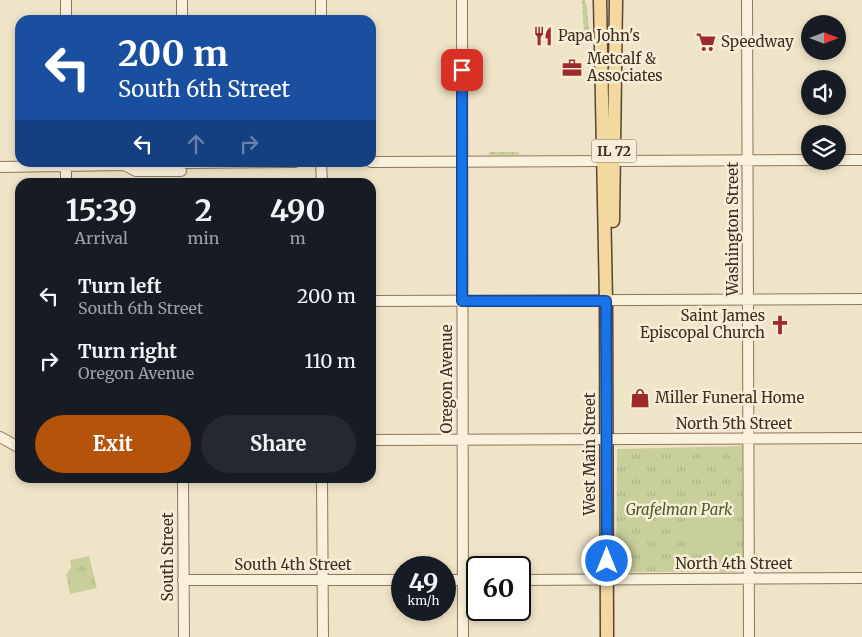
<!DOCTYPE html>
<html lang="en">
<head>
<meta charset="utf-8">
<style>
  body { margin:0; font-family:Merriweather,serif; background:#242831; color:#f1f3f6; height:100vh; display:flex; flex-direction:column; font-size:19px; white-space:nowrap }
  * { box-sizing:border-box; margin:0 }
  p { font-size:16px; color:#9ea1a6 }
  .icon { flex:none; width:28px; height:28px; fill:none; stroke:currentColor; stroke-width:2; stroke-linecap:round; stroke-linejoin:round }
  .map { position:relative; flex:1; overflow:hidden }
  .side { position:absolute; left:15px; top:178px; width:361px; height:305px; display:flex; flex-direction:column; background:#171b24; border-radius:15px; box-shadow:0 2px 8px #0003 }
  .side>* { flex:none }
  .guide { position:absolute; left:15px; top:15px; width:361px; height:152px; border-radius:15px; box-shadow:0 2px 8px #0003; background:#1a4fa0; color:#fff; overflow:hidden }
  .needle { width:32px; rotate:90deg }
  .tools { position:absolute; left:801px; top:15px; display:grid; gap:10px }
  .tools a { display:grid; place-items:center; width:45px; height:45px; border-radius:50%; background:#171b24; box-shadow:0 2px 8px #0003; font-size:25px }
  .speed { position:absolute; left:391px; top:556px; display:flex; gap:10px; font-size:25px; font-weight:700; text-align:center }
  .speed>* { display:grid; place-content:center; width:65px; height:65px; border-radius:50%; background:#171b24; box-shadow:0 2px 8px #0003; line-height:1 }
  .speed small { font-size:12px; font-weight:400 }
  .speed .limit { border:2px solid #111; border-radius:8px; background:#fff; color:#111 }
  .pin { position:absolute; display:grid; place-items:center; width:42px; height:42px; color:#fff; margin:-21px; border-radius:10px; box-shadow:0 2px 8px #0006 }
  .me { position:absolute; width:55px; margin:-28px; rotate:0deg; stroke-linejoin:round; filter:drop-shadow(0 0 4px #0008) }
  .turn { display:flex; align-items:center; gap:18px; height:105px; padding:0 20px; font-size:22px }
  .turn .icon { width:65px; height:65px; stroke-width:2.5 }
  .turn b { display:block; font-size:35px; line-height:42px }
  .lanes { display:flex; align-items:center; height:48px; padding:0 20px; background:#0003; justify-content:center; gap:25px; direction:ltr }
  .lanes .off { opacity:.35 }
  .eta { display:flex; justify-content:space-evenly; align-items:center; height:85px; text-align:center }
  .eta b { font-size:30px; font-weight:700; line-height:35px }
  .action { display:flex; gap:10px; margin-top:auto; padding:10px 20px }
  .action a { flex:1; height:58px; border-radius:30px; background:#b45309; color:#fff; font-size:20px; font-weight:700; line-height:58px; text-align:center }
  .action a+a { background:#242831; color:#f1f3f6 }
  ul { padding:0; list-style:none }
  li { display:flex; align-items:center; gap:15px; height:65px; padding:0 20px }
  li div { flex:1 }
  li b { display:block; font-size:19px }
  li em { font-style:normal }
  .map>svg:first-child { display:block }
  .grass { fill:url(#grass-dots) }
  .park { fill:url(#park-tufts) }
  .pitch { fill:#c9cf9b }
  .lines { fill:none; stroke-linecap:round; stroke-linejoin:round }
  .minor-casing { stroke:#8d765c; stroke-width:12 }
  .major-casing { stroke:#5b4430; stroke-width:15 }
  .minor { stroke:#faf1dc; stroke-width:10 }
  .major { stroke:#f3d9a0; stroke-width:12 }
  .route-casing { stroke:#114b97; stroke-width:12 }
  .route { stroke:#1a73e8; stroke-width:9 }
  .labels { text-anchor:middle; stroke-width:5; stroke-linejoin:round; paint-order:stroke }
  .shield { fill:#f7eed8; stroke:#756857; stroke-width:1 }
  .shield-label { font-size:14px; font-weight:bold; fill:#3d2e20 }
  .poi-label { font-size:15px; fill:#3d2e20; stroke:#f7eed8; text-anchor:start }
  .street-label { font-size:15px; fill:#3d2e20; stroke:#f7eed8 }
  .park-label { font-size:15px; font-style:italic; fill:#4d5a26; stroke:#f7eed8 }
</style>
</head>
<body>
<div class="map">
<svg width="862" height="637" viewBox="0 0 862 637">
  <defs>
    <pattern id="grass-dots" width="8" height="8" patternUnits="userSpaceOnUse" patternTransform="scale(1.25)"><rect width="8" height="8" fill="#c9cf9b"/><path d="M2 2h.1M6 6h.1" fill="none" stroke="#aeb285" stroke-width="1.8" stroke-linecap="round"/></pattern>
    <pattern id="park-tufts" width="24" height="20" patternUnits="userSpaceOnUse" patternTransform="scale(1.25)"><rect width="24" height="20" fill="#c9cf9b"/><path d="M3 7l-1-3M5 7V3M7 7l1-3M15 17l-1-3M17 17v-4M19 17l1-3" fill="none" stroke="#aeb285"/></pattern>
  </defs>
  <rect width="100%" height="100%" fill="#f0e4c8"/>
  <!-- grass -->
  <path class="grass" d="M582 0H585L587 7 590 42H586L587 34 584 33Z
    M489 152H519V155H489Z"/>
  <!-- park -->
  <path class="park" d="M742 446 743 569 738 572H616L617 449Z
    M89 556 97 588 70 594 66 574 71 568 70 560Z"/>
  <!-- pitch -->
  <path class="pitch" d="M691 505H734L733 546H690Z"/>
  <g class="lines">
    <defs>
      <path id="minor" d="M66 0V20
        M321 0V20
        M462 0 463 637
        M747 0 749 637
        M182 20V0
        M838 160H862
        M614 161 810 160
        M66 162V182
        M321 162 322 182
        M371 162 603 161
        M181 163 295 162
        M124 165 136 171H181
        M0 167 124 165 132 162
        M371 301 862 299
        M0 437 20 448
        M371 440 862 438
        M183 478 184 637
        M322 478 323 637
        M183 580H402
        M445 580H478
        M520 580 862 578"/>
      <path id="major" d="M600 0 606 301 607 637
        M613 221 616 0"/>
    </defs>
    <!-- minor casing -->
    <use href="#minor" class="minor-casing"/>
    <!-- major casing -->
    <use href="#major" class="major-casing"/>
    <!-- minor -->
    <use href="#minor" class="minor"/>
    <!-- major -->
    <use href="#major" class="major"/>
  </g>
  <g class="lines">
    <defs>
      <path id="route" d="M462 70V301H606L607 561"/>
    </defs>
    <!-- route casing -->
    <use href="#route" class="route-casing"/>
    <!-- route -->
    <use href="#route" class="route"/>
  </g>
  <!-- icons -->
  <defs>
    <symbol id="restaurant-bare" viewBox="-9 -9 18 18"><path d="M-5-6h1v4h1v-4h1v4h1v-4h1v5L-1.5 .5V6h-2V.5L-5-1ZM5-6V6H3V1.5H1.5Q1.5-4 5-6Z" fill="#9e2a2b" stroke="#f7eed8" stroke-width="2.5" paint-order="stroke"/></symbol>
    <symbol id="supermarket-bare" viewBox="-9 -9 18 18"><path d="M-6-5.5h2.5l.6 2H6L4.5 2H-2.5L-4.4-4H-6ZM-1.5 3.2a1.3 1.3 0 1 0 .1 0ZM3 3.2a1.3 1.3 0 1 0 .1 0Z" fill="#9e2a2b" stroke="#f7eed8" stroke-width="2.5" paint-order="stroke"/></symbol>
    <symbol id="office-bare" viewBox="-9 -9 18 18"><path d="M-6-3h4V-5.5h4V-3h4V5H-6ZM-1-4.5V-3h2v-1.5ZM-6 0V1H6V0Z" fill="#9e2a2b" stroke="#f7eed8" stroke-width="2.5" paint-order="stroke"/></symbol>
    <symbol id="church-bare" viewBox="-9 -9 18 18"><path d="M-1.2-6h2.4v3.5h3.3v2.4h-3.3V6h-2.4V-.1h-3.3v-2.4h3.3Z" fill="#9e2a2b" stroke="#f7eed8" stroke-width="2.5" paint-order="stroke"/></symbol>
    <symbol id="shop-bare" viewBox="-9 -9 18 18"><path d="M-5-2.5h2.3a2.7 3.5 0 0 1 5.4 0H5L5.5 6h-11ZM-1.5-2.5h3a1.5 2.3 0 0 0-3 0Z" fill="#9e2a2b" stroke="#f7eed8" stroke-width="2.5" paint-order="stroke"/></symbol>
  </defs>
  <g fill-rule="evenodd">
    <use href="#restaurant-bare" x="529" y="22" width="28" height="28"/>
    <use href="#supermarket-bare" x="692" y="28" width="28" height="28"/>
    <use href="#office-bare" x="558" y="54" width="28" height="28"/>
    <use href="#church-bare" x="766" y="311" width="28" height="28"/>
    <use href="#shop-bare" x="626" y="384" width="28" height="28"/>
  </g>
  <g class="labels">
    <!-- shield labels -->
    <rect class="shield" x="591.5" y="139.5" width="45" height="23" rx="4"/>
    <g class="shield-label">
      <text x="614" y="156">IL 72</text>
    </g>
    <!-- poi labels -->
    <g class="poi-label">
      <text x="558" y="41">Papa John's</text>
      <text x="721" y="47">Speedway</text>
      <text x="587" y="64">Metcalf &amp;<tspan x="587" dy="17">Associates</tspan></text>
      <text x="765" y="321" text-anchor="end">Saint James<tspan x="765" dy="17">Episcopal Church</tspan></text>
      <text x="655" y="403">Miller Funeral Home</text>
    </g>
    <!-- street labels -->
    <g class="street-label">
      <text transform="translate(733 229) rotate(-90)" y="5">Washington Street</text>
      <text transform="translate(447 379) rotate(-90)" y="5">Oregon Avenue</text>
      <text x="734" y="429">North 5th Street</text>
      <text transform="translate(590 454) rotate(-90)" y="5">West Main Street</text>
      <text transform="translate(168 557) rotate(-90)" y="5">South Street</text>
      <text x="734" y="569">North 4th Street</text>
      <text x="293" y="570">South 4th Street</text>
    </g>
    <!-- park labels -->
    <g class="park-label">
      <text x="679" y="515">Grafelman Park</text>
    </g>
  </g>
</svg>
<div class="tools">
<a><svg class="needle" viewBox="-14 -14 28 28"><path d="M0-13l5 13h-10z" fill="#e53935"/><path d="M0 13l5-13h-10z" fill="#9ea1a6"/></svg></a>
<a><svg class="icon" aria-label="sound" viewBox="0 0 24 24"><path d="M4 9h4l5-4v14l-5-4H4zM17 9q2 3 0 6"/></svg></a>
<a><svg class="icon" aria-label="layers" viewBox="0 0 24 24"><path d="M12 4l9 5-9 5-9-5zM3 14l9 5 9-5"/></svg></a>
</div>
<div class="speed"><div>49<small>km/h</small></div><div class="limit">60</div></div>
<div class="pin" style="left:462px;top:70px;background:#d93025"><svg class="icon" aria-label="arrive" viewBox="0 0 24 24"><path d="M6 21V4h12l-3 4 3 4H6"/></svg></div>
<svg class="me" style="left:607px;top:561px" viewBox="-20 -20 40 40"><circle r="17" fill="#1a73e8" stroke="#fff" stroke-width="3"/><path d="M0-11L8 9 0 5-8 9z" fill="#fff"/></svg>
<div class="guide">
<div class="turn"><svg class="icon" aria-label="left" viewBox="0 0 24 24"><path d="M17 20v-9H6M10 6l-5 5 5 5"/></svg><div><b>200 m</b>South 6th Street</div></div>
<div class="lanes"><svg class="icon" aria-label="left" viewBox="0 0 24 24"><path d="M17 20v-9H6M10 6l-5 5 5 5"/></svg><svg class="icon off" aria-label="ahead" viewBox="0 0 24 24"><path d="M12 20V5M6 11l6-6 6 6"/></svg><svg class="icon off" aria-label="right" viewBox="0 0 24 24"><path d="M7 20v-9h11M14 6l5 5-5 5"/></svg></div>
</div>
<section class="side">
<div class="eta">
<div><b>15:39</b><p>Arrival</p></div>
<div><b>2</b><p>min</p></div>
<div><b>490</b><p>m</p></div>
</div>
<ul>
<li><svg class="icon" aria-label="left" viewBox="0 0 24 24"><path d="M17 20v-9H6M10 6l-5 5 5 5"/></svg><div><b>Turn left</b><p>South 6th Street</p></div><em>200 m</em></li>
<li><svg class="icon" aria-label="right" viewBox="0 0 24 24"><path d="M7 20v-9h11M14 6l5 5-5 5"/></svg><div><b>Turn right</b><p>Oregon Avenue</p></div><em>110 m</em></li>
</ul>
<div class="action"><a>Exit</a><a>Share</a></div>
</section>
</div>
</body>
</html>
